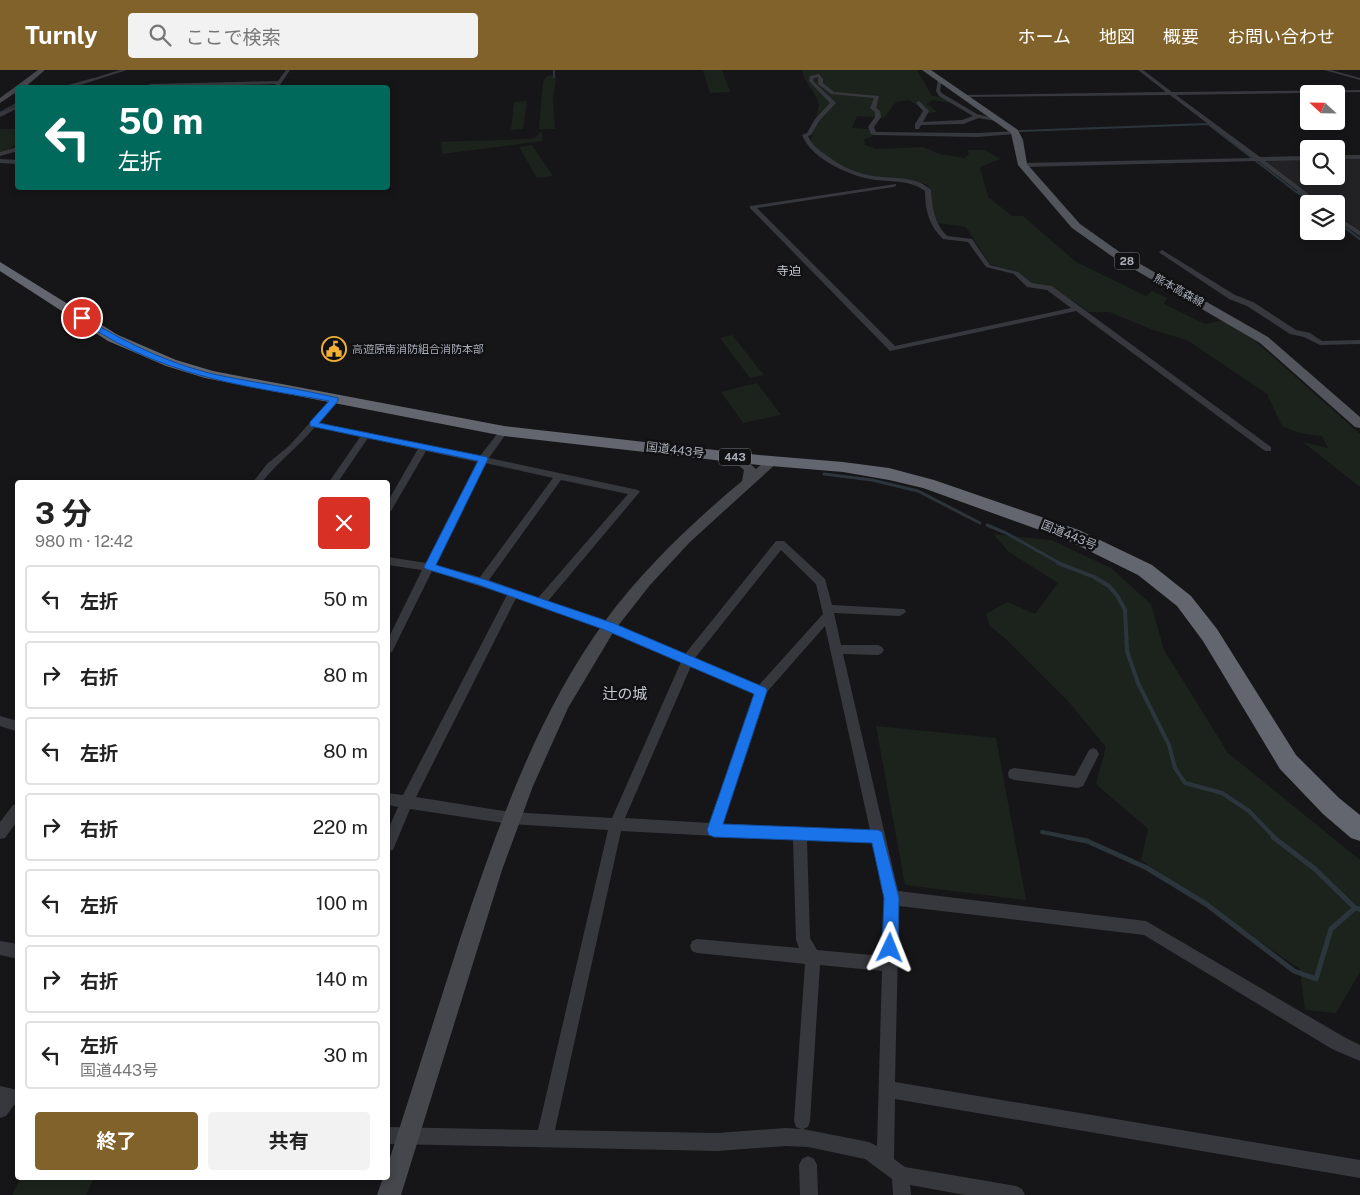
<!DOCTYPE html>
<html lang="ja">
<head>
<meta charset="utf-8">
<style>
  body { margin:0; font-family:"Public Sans","Noto Sans JP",sans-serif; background:#f2f2f2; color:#222; height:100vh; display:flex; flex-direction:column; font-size:19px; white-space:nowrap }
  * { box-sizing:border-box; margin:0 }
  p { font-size:16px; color:#767676 }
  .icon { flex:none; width:28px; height:28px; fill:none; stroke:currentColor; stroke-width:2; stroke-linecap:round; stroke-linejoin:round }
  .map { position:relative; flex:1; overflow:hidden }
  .drawer { position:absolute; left:15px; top:410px; width:375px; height:700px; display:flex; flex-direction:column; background:#fff; border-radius:5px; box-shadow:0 2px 8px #0003 }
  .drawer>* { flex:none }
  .hud { position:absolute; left:15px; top:15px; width:375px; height:105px; border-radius:5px; box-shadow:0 2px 8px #0003; background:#00695c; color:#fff; overflow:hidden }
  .needle { width:32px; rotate:292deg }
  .tools { position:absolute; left:1300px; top:15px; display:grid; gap:10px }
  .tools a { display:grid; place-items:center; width:45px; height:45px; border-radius:5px; background:#fff; box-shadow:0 2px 8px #0003; font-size:25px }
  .pin { position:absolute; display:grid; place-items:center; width:42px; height:42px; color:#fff; margin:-21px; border:2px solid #fff; border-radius:50%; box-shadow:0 1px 5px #0007 }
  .me { position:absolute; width:55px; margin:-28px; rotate:2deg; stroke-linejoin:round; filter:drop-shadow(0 0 4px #0008) }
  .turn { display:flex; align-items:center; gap:18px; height:105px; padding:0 20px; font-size:22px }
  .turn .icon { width:65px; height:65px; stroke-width:2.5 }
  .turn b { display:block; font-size:35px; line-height:42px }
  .round { display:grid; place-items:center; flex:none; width:52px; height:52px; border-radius:5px; background:#f2f2f2 }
  .headline { display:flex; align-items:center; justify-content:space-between; height:85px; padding:0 20px }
  h1 { font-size:30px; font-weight:700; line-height:38px }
  .button { display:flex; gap:10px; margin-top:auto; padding:10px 20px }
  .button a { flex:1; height:58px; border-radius:5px; background:#80622a; color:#fff; font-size:20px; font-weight:700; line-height:58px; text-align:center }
  .button a+a { background:#f2f2f2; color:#222 }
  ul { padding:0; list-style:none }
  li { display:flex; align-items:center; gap:15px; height:68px; margin:0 10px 8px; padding:0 10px; border:2px solid #e0e0e0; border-radius:5px }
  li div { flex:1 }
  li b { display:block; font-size:19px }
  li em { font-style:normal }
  header { display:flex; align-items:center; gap:30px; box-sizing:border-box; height:70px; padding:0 25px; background:#80622a; color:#fff }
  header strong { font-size:24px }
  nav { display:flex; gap:28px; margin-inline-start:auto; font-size:18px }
  .search { width:350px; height:45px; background:#f2f2f2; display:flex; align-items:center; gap:12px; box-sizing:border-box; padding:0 18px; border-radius:5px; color:#767676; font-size:19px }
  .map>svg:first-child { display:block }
  .built { fill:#222225 }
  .green { fill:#1c231d }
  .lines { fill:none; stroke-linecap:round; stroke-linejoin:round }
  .stream-far4 { stroke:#2c353c; stroke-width:2 }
  .stream-far3 { stroke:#2c353c; stroke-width:2.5 }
  .stream-far2 { stroke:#2c353c; stroke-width:3 }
  .stream-far1 { stroke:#2c353c; stroke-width:4 }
  .stream { stroke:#2c353c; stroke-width:5 }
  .street { fill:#37383d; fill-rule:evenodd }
  .secondary { fill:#45474d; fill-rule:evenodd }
  .primary { fill:#53555c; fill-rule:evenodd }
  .highway { fill:#63666e; fill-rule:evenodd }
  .route { fill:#1a73e8; stroke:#114b97 }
  .labels { text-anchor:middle; stroke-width:5; stroke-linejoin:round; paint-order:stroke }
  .shield { fill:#111113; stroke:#7b7e86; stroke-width:1 }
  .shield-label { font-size:11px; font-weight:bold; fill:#a8adb8 }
  .far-street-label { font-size:11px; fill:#a8adb8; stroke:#111113 }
  .far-poi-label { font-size:11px; fill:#a8adb8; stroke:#111113; text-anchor:start }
  .far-quarter-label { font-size:12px; fill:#c9ccd4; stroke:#111113 }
  .street-label { font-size:12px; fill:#a8adb8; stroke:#111113 }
  .quarter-label { font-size:15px; fill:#c9ccd4; stroke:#111113 }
</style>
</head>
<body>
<header>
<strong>Turnly</strong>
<div class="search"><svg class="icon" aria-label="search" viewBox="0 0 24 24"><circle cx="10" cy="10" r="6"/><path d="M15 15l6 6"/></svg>ここで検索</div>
<nav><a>ホーム</a><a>地図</a><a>概要</a><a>お問い合わせ</a></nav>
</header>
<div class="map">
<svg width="1360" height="1125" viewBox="0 0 1360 1125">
  <rect width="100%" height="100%" fill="#161618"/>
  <!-- built -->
  <path class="built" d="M1336 88H1360V161L1336 144V134H1322L1263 90 1309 89V106H1336Z"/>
  <!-- green -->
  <path class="green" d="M703 0H722L730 22 710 23Z
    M802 0H917L932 26 941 27 951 33 933 30 927 34 937 42 929 43 909 30 896 32 884 48 857 46 852 58 868 59 873 66 864 69 865 75 876 79 923 77 940 84 965 88 969 84 967 80H985L1000 89 980 97 988 127 1012 146H1023L1076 192 1146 226 1152 221 1167 228 1164 234 1205 254 1223 250 1255 271 1360 364V417L1303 372 1328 378 1322 366 1299 363 1282 356 1267 324 1187 270 1156 261 1109 242H1089L1052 216 1033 213 1017 202 990 194 966 157 937 153 930 132 928 115C907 108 888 110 867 106 845 101 827 87 810 74L819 34C816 21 804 14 802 0Z
    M550 5 556 6 553 30 555 59H539L543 12 546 7Z
    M527 31 523 59 511 60 514 32Z
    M0 59H18L17 72 10 79 0 83Z
    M542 62V71L442 84 441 72 529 69 536 67 539 63Z
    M532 75 553 106 537 108 519 77Z
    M732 265 764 305 750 308 720 268Z
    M757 313 781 345 743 353 721 322Z
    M993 464 1051 470 1111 498 1151 534 1164 580 1228 683 1360 790V902L1336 943 1305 940 1300 899 1141 790 1148 759 1096 714 1106 677 1068 631 1008 571 990 556 986 544 1007 532 1035 544 1058 513 1009 482Z
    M876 656 996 668 1026 830 905 815Z
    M21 1108H94L86 1125H12Z"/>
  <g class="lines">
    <!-- stream-far4 -->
    <path class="stream-far4" d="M554 0V7
      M61 18 93 9
      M0 43 18 33
      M1020 61 1208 54 1299 124"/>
    <!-- stream-far3 -->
    <path class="stream-far3" d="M1298 122 1313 134
      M1336 151 1360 169"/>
    <!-- stream-far2 -->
    <path class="stream-far2" d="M824 404 872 410 918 421 980 453
      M987 455 1006 463 1061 494"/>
    <!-- stream-far1 -->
    <path class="stream-far1" d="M1058 493 1094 507 1109 516 1118 527 1125 540 1127 581 1138 613 1169 675 1175 698 1185 713 1222 723 1249 741 1275 768
      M1042 762 1072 768"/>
    <!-- stream -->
    <path class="stream" d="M1066 767 1087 771 1147 798 1206 834 1294 901 1316 909 1331 859 1355 838
      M1273 767 1315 799 1355 838 1360 839"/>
    <!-- street -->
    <path class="street" d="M120 0H127L71 18H62Z
      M286 0H290L278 18 274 17 276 14 137 18 151 14 278 11Z
      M1138 0H1143L1172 22 1360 20V22L1176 25 1260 87 1309 86V90L1265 91 1322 134H1315L1258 91 1023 97 1020 95 1023 93 1253 88 1170 25 965 27 963 26 965 25 1166 22Z
      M1324 0H1331L1360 8V10Z
      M819 4 823 9V13L834 22 879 26 876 38 880 41 881 47 874 57 876 62 977 63 1017 61 1015 64 977 67 874 65 871 64 868 57 875 47V42L870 38 874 28 831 24 818 14V7L814 8 813 11 836 33 819 51 811 65 808 66C812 75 819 80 826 85 839 95 853 102 868 105 889 110 914 104 931 120 932 137 934 153 947 166L972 169 990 195 1018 202 1032 213 1052 216 1271 377V381H1265L1076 241 890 281 750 138V136L896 114V116L894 117 757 138 895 276 1071 238 1047 220 1027 217 1014 204 986 197 968 172 943 169C929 156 925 140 925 121 910 110 894 112 876 110 852 107 812 90 802 65L807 63 815 49 830 33 809 11 810 6Z
      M940 9 942 10 940 21 943 24 977 44 1001 50V52L979 48 963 54 921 55 919 59H915V54L923 41 916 33 919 31 929 41 923 52 962 50 973 46 939 26 936 21 938 10Z
      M18 35V38L0 47V43Z
      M18 77V81L0 86V82Z
      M1336 85H1360V89H1336Z
      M0 89 18 90V94L0 93Z
      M1336 145 1360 161V166L1336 150Z
      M1162 180 1235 225 1253 232 1296 260 1310 263 1322 271 1360 270V274L1320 275 1304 267 1290 264 1247 236 1229 229 1160 183 1159 182Z
      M335 327 339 330 320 353 480 386 501 359 504 358 508 361 489 388 638 420 640 422 638 424 548 531 613 554 685 584 776 471H784L825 509 832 535 904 539 906 542 900 546 834 543 841 575H878L882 577 884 580 882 583 878 585 843 584 898 821 1146 851 1344 967 1360 975V991L1332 979 1144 865 899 836 895 1012 1360 1090V1108L895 1029 894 1089 905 1097 1016 1116 1022 1119 1025 1125H965L910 1115 911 1125H893L892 1109 865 1089 808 1077 786 1076 717 1081 388 1074V1057L538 1060 608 760 510 754 410 739 393 780 388 781V760L398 737 388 735V723L403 725 507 525 432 501 392 582 388 583V569L422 500 388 495V487L426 493 477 392 426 381 391 441 388 442V431L418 379 368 368 338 412H329L360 367 315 357C298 377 278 392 262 412H253L267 394 289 376 332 328ZM485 393 553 408 480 507 435 495ZM561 410 628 424 538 528 489 510ZM781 480 816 514 823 544 759 615 695 588ZM516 528 605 560 681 592 612 748 510 742 416 727ZM825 556 870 760 723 754 766 623ZM691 596 754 623 710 753 625 748ZM621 761 793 770 796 870 799 878 697 869 692 871 690 876 692 881 697 883 805 894 794 1051 796 1057 801 1059 786 1058 717 1063 555 1060ZM807 770 873 773 885 828 883 886 817 880 810 868ZM820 895 882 901 877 1076 869 1072 803 1059 808 1057 810 1051Z
      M0 646 18 651V662L0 656Z
      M1093 678 1097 680 1099 684 1083 716 1078 718 1014 710 1009 708 1008 704 1009 700 1014 698 1075 706 1089 680Z
      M18 733V750L5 768 0 769V752L13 735Z
      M0 871 18 874V889L0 885Z
      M0 1016 18 1020V1036L14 1035 6 1046 0 1048Z
      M808 1086 814 1089 817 1095 818 1125H800L799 1095 802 1089Z"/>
    <!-- secondary -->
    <path class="secondary" d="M38 0H45L24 18H18V21L0 33V28Z
      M735 383 739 384 756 399 769 388 773 387 779 391 690 472 650 515 614 561 568 638 533 716 502 800 401 1125H377L383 1108H388V1094C412 1019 436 944 460 869 497 759 536 646 605 551 644 498 692 453 742 411L744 400 729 387Z"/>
    <!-- primary -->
    <path class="primary" d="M922 0H931L1018 60 1023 70 1027 94 1080 154 1121 183 1268 267 1360 347V358L1355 357 1260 273 1113 187 1072 158 1018 95 1011 63Z"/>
    <!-- highway -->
    <path class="highway" d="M0 192 118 265 176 290 213 301 504 356 759 385 843 392 889 398 934 410 1079 460 1152 495 1191 526 1217 559 1296 685 1339 728 1360 745V771L1351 768 1323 744 1280 699 1203 571 1177 536 1138 505 1067 470 923 418 889 410 843 402 759 395 504 366 205 308 166 296 108 271 0 201Z"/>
  </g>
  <!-- route -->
  <path class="route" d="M79 247H84C124 272 168 293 213 304 255 313 297 318 338 328V331L319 353 487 387 488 389 436 495 486 510 613 553 766 618 767 621 723 754 878 760 882 762 899 828 898 878 895 883 890 885 885 883 882 878 884 828 872 773 714 767 709 765 707 760 754 624 605 560 479 515 426 499 424 497 478 391 310 356V352L329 331C275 321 219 314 168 295 136 284 107 268 79 250Z"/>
  <!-- icons -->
  <defs>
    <symbol id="civic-ring" viewBox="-11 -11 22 22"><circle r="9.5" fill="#111113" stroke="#f2b134" stroke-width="1.5"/><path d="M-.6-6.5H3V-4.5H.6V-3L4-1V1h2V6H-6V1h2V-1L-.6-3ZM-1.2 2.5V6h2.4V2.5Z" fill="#f2b134"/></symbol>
  </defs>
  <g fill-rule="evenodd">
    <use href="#civic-ring" x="320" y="265" width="28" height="28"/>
  </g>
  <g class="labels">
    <!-- shield labels -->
    <g class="shield">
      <rect x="1114.5" y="182.5" width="25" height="17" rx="4"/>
      <rect x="719" y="378.5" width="32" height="17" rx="4"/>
    </g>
    <g class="shield-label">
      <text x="1127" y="195">28</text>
      <text x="735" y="391">443</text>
    </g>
    <!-- far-street labels -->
    <g class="far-street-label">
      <text transform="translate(1179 220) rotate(29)" y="4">熊本高森線</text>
    </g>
    <!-- far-poi labels -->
    <g class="far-poi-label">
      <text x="352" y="283">高遊原南消防組合消防本部</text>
    </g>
    <!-- far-quarter labels -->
    <g class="far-quarter-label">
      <text x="789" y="205">寺迫</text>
    </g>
    <!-- street labels -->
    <g class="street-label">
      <text transform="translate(675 380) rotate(7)" y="4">国道443号</text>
      <text transform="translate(1069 465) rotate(22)" y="4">国道443号</text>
    </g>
    <!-- quarter labels -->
    <g class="quarter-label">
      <text x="625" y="629">辻の城</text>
    </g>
  </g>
</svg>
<div class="tools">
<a><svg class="needle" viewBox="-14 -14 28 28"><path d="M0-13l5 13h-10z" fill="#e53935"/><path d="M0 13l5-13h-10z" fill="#767676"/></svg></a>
<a><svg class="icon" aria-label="search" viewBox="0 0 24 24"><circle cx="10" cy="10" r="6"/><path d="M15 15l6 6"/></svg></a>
<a><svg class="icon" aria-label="layers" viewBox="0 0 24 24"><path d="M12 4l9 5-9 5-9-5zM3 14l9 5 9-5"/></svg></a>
</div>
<div class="pin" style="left:82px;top:248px;background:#d93025"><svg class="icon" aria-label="arrive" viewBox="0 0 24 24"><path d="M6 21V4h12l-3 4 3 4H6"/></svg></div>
<svg class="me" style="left:890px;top:878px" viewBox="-20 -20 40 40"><path d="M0-17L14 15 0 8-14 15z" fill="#1a73e8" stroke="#fff" stroke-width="4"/></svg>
<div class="hud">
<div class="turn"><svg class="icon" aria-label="left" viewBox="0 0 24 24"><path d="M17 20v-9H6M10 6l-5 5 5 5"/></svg><div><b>50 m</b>左折</div></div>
</div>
<section class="drawer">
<div class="headline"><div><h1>3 分</h1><p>980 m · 12:42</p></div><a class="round" style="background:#d93025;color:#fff"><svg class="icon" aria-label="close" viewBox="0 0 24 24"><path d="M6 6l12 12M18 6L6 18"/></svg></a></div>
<ul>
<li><svg class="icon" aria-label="left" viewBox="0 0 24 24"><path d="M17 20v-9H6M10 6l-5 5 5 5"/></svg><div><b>左折</b></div><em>50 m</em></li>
<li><svg class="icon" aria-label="right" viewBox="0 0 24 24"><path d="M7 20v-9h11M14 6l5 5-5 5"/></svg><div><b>右折</b></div><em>80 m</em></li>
<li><svg class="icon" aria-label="left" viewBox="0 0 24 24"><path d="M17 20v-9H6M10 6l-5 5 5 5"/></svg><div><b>左折</b></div><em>80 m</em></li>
<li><svg class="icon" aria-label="right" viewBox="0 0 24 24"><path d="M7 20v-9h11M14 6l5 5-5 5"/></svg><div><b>右折</b></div><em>220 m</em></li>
<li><svg class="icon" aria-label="left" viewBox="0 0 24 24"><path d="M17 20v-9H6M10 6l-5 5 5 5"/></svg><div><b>左折</b></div><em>100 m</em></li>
<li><svg class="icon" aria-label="right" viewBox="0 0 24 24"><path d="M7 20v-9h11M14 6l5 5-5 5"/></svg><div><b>右折</b></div><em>140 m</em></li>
<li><svg class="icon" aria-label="left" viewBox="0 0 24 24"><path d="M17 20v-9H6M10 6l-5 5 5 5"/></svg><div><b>左折</b><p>国道443号</p></div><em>30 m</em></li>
</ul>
<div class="button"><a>終了</a><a>共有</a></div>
</section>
</div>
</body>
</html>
